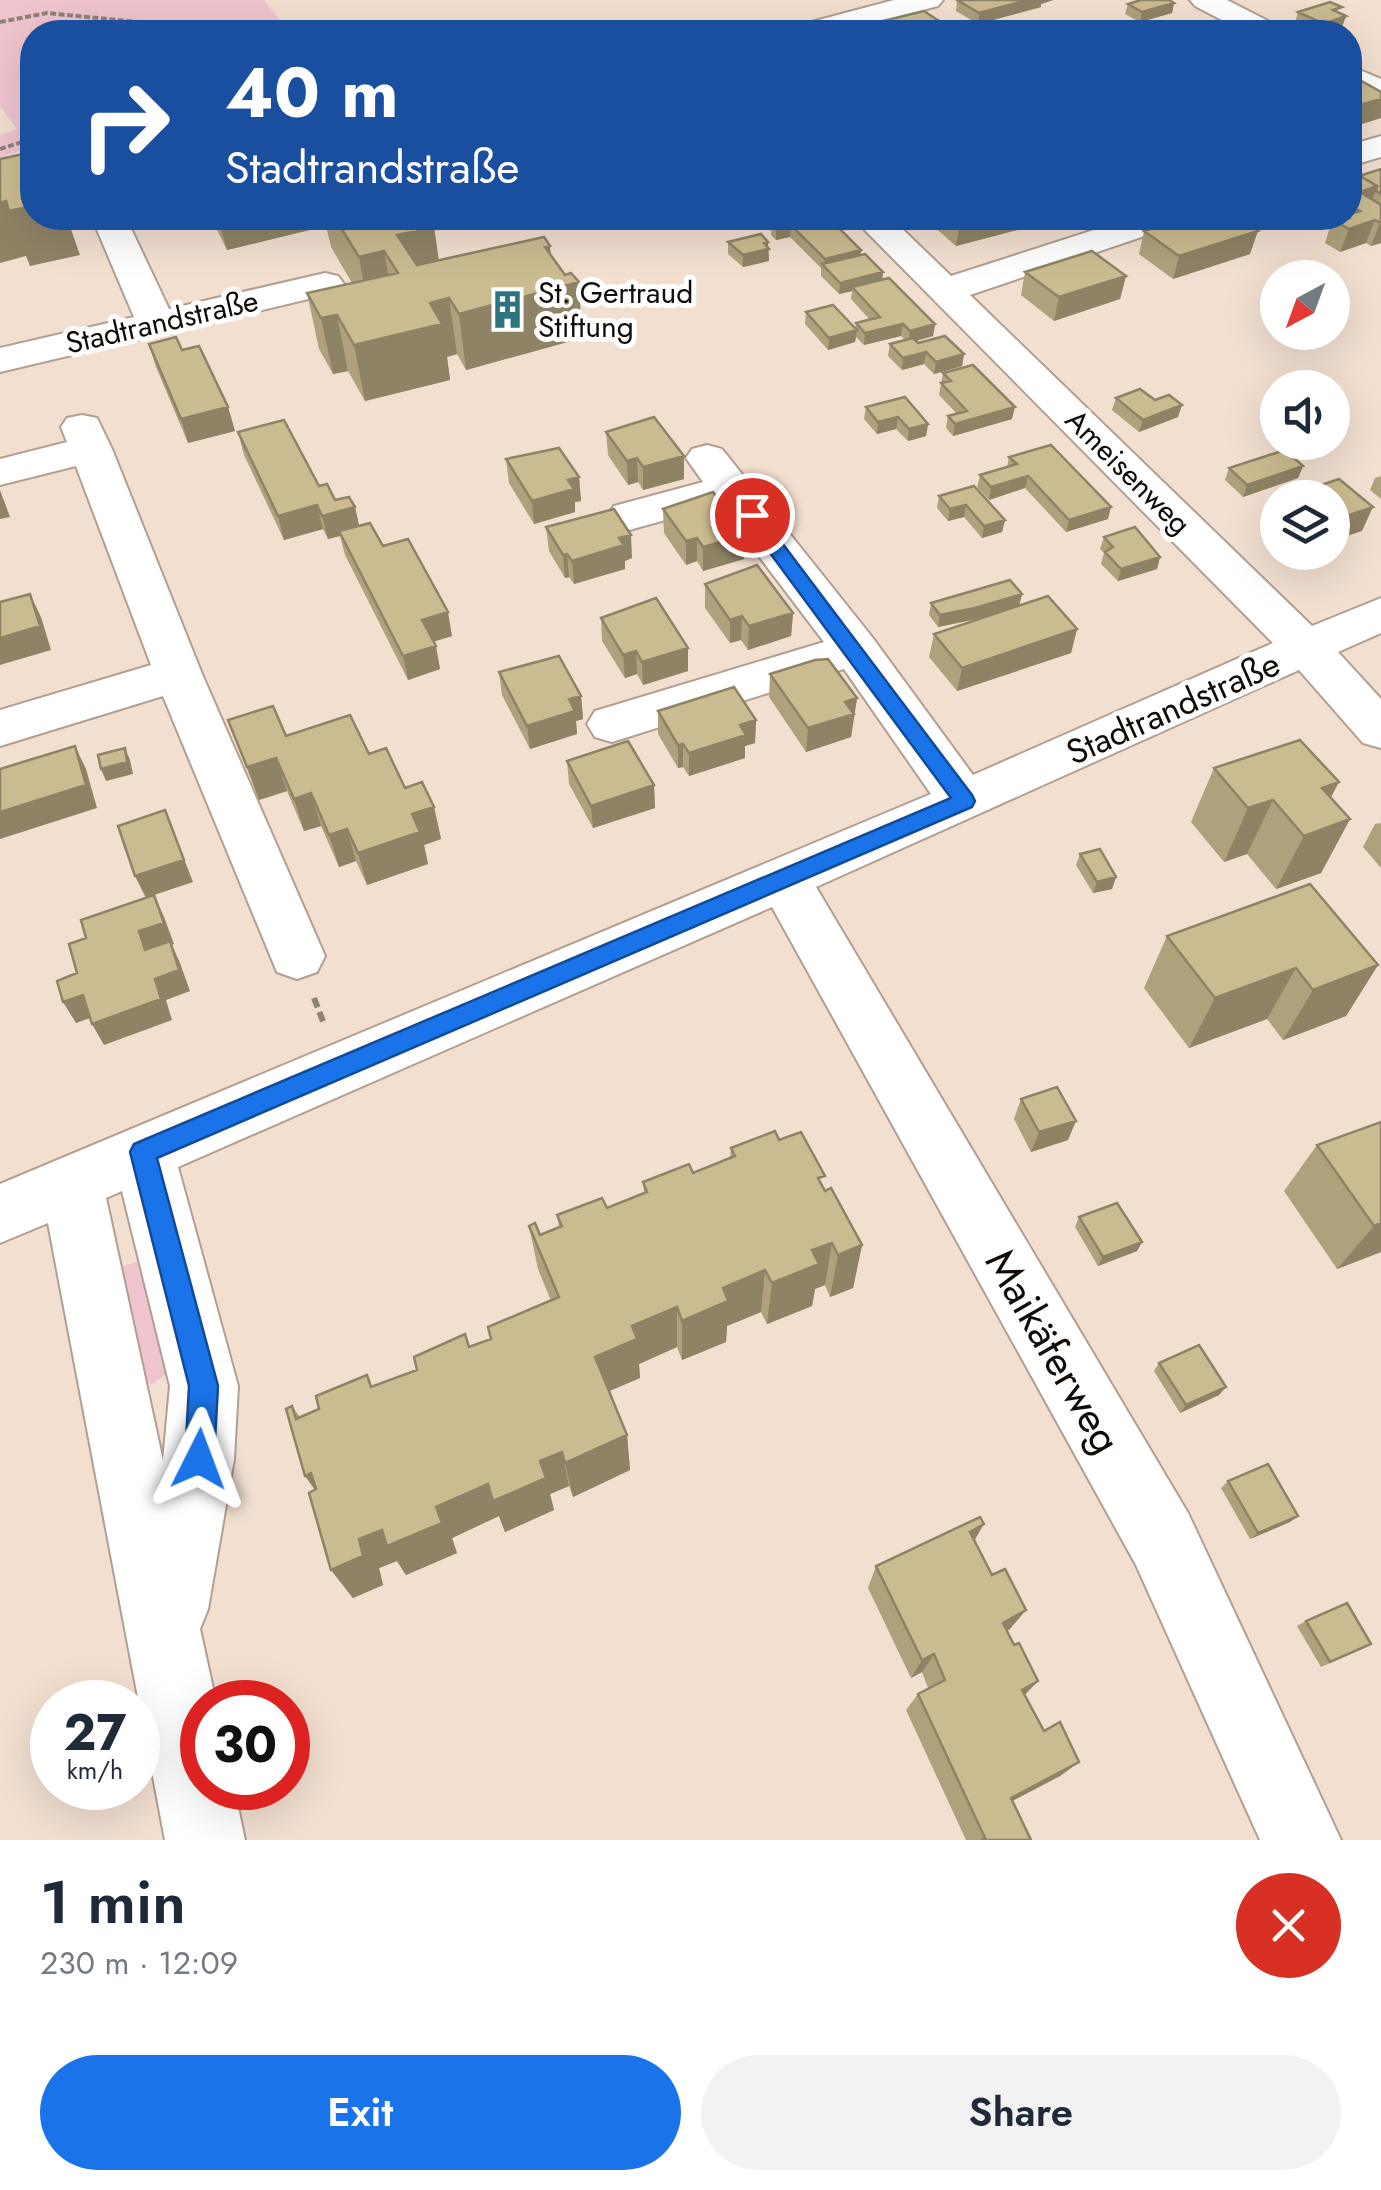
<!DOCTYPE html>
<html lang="en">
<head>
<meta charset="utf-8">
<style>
  body { margin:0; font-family:Jost,sans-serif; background:#f2f2f3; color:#1f2937; height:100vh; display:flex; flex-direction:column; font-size:38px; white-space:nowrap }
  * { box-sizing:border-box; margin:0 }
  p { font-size:32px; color:#747a83 }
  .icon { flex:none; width:55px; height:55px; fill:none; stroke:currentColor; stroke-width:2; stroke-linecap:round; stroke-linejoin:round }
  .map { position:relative; height:1840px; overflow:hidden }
  .panel { display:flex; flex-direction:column; background:#fff; flex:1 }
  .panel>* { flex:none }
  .hud { position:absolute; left:20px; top:20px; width:1342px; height:210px; border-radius:40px; box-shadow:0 10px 40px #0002; background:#1a4fa0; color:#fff; overflow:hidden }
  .needle { width:65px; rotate:221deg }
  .tools { position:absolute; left:1260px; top:260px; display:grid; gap:20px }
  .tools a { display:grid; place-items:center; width:90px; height:90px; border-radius:50%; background:#fff; box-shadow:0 10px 40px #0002; font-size:50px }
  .speed { position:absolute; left:30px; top:1680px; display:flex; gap:20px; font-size:50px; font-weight:700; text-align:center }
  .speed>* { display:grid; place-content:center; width:130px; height:130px; border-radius:50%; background:#fff; box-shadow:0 10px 40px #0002; line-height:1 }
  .speed small { font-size:25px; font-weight:400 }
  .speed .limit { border:15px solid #d22; background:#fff; color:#111 }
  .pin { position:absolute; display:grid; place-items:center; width:85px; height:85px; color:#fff; margin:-42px; border:5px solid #fff; border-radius:50%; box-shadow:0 2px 10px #0007 }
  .me { position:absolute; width:110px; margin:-55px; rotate:3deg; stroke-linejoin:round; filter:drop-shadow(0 0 8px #0008) }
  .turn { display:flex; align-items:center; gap:35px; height:210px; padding:0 40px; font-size:45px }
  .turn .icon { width:130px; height:130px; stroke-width:2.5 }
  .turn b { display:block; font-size:70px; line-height:85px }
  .round { display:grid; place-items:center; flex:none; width:105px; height:105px; border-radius:52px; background:#f2f2f3 }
  .head { display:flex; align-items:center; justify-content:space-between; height:170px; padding:0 40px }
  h1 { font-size:60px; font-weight:600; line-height:75px }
  .cta { display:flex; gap:20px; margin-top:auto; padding:20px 40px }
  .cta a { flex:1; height:115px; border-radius:60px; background:#1a73e8; color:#fff; font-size:40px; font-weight:600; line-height:115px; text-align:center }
  .cta a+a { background:#f2f2f3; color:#1f2937 }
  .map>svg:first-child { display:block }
  .green { fill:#efc4cf }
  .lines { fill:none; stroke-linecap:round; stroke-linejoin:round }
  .minor-casing { stroke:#b19f91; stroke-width:4 }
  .path-far1 { stroke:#8f8277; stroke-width:4; stroke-dasharray:6 2.5; stroke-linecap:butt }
  .path { stroke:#8f8277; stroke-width:6; stroke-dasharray:10 5; stroke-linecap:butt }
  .minor { fill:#fff; fill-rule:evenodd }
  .wall { fill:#afa17c }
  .shaded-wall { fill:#8e8365 }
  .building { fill:#cbbb90; stroke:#8e8365; stroke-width:2.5 }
  .route { fill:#1a73e8; stroke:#114b97; stroke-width:2.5 }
  .labels { text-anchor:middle; stroke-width:10; stroke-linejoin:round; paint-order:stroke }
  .far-poi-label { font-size:30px; fill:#120c07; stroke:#fff; text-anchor:start }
  .far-street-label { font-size:30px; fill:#120c07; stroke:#fff }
  .street-label { font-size:35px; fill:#120c07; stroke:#fff }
  .near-street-label { font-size:42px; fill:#120c07; stroke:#fff }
</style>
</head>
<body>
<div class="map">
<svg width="1381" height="1840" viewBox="0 0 1381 1840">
  <rect width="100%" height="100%" fill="#f2dfd0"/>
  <!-- green -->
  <path class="green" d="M0 0H264L289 32H32V147L0 157V135L17 129 0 106Z
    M144 1259 169 1372 152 1384 144 1382 118 1268Z"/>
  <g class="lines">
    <defs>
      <path id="minor" d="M894 0H943L938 6 839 32H792L796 26Z
        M1190 0H1227L1278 26 1282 32H1245L1195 6Z
        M1350 66 1381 79V100L1350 87Z
        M1381 136V157L1350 166V145Z
        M92 218H126L169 309 325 273 338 276 344 284 338 292 0 372V348L134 317Z
        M853 218H891L951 276 1131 218H1182L1177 225 970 295 1312 626 1381 598V633L1338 652 1381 699V748L1363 743 1299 670 816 887 1188 1513 1341 1840H1260L1136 1565 772 907 178 1167 238 1386 234 1459 208 1609 200 1629 216 1702H202V1788H234L245 1840H165L48 1223 0 1243V1184L931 794 844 669 612 742 595 737 587 724 595 711 824 642 720 505 629 530 614 526 607 516 614 506 703 482 686 458 692 449 707 445 722 449 872 637 973 775 1273 643ZM122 1191 170 1386 163 1461 106 1198Z
        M82 415 97 418 112 449 202 674 325 956 317 972 297 979 277 972 163 696 0 746V710L151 665 76 466 0 485V459L67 442 61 427 67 418Z"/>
    </defs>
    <!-- minor casing -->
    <use href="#minor" class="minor-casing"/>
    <!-- path-far1 -->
    <path class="path-far1" d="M0 22 47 13 179 26 191 32
      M0 149 32 139"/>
    <!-- path -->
    <path class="path" d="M314 998 324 1024"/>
    <!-- minor -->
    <use href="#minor" class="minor"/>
  </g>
  <!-- wall -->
  <path class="wall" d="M957 0H1053L1041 4V7L978 24 956 11Z
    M1174 3 1172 13 1140 22 1125 14 1128 4Z
    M1298 12 1340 13 1346 16 1342 27 1327 32H1315L1295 23Z
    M1381 169V243L1371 246 1366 243 1340 252 1325 243 1332 221 1309 229 1297 222 1284 226 1272 218H1350V176L1353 178Z
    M214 218H445L433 220 439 260 551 256 582 338 466 370 457 354 447 357 450 380 365 401 348 371 333 374 319 349 307 293 352 283 331 247 326 226 227 250 218 232Z
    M796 218 861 255 883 272 882 280 935 324 933 336 916 341 918 343 964 354 962 366 934 374 924 364 902 370 888 356 890 344 905 340 901 336 864 345 856 337 855 342 828 350 805 324 806 312 855 329 856 323 870 320 851 299 852 291 839 294 821 276V268L790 237 776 240 771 235 772 223Z
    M933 218H1037L1036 225 956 246 932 225Z
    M1144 231 1250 254 1173 279 1139 254Z
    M728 242 768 247 769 261 743 267 728 254Z
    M1025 272 1126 276 1120 299 1054 321 1021 295Z
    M149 344 182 350 228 407 235 431 188 443 156 367Z
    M943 373 1012 419 953 436 946 428 948 416 957 414 939 395Z
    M1116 398 1178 417 1139 432 1112 410Z
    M866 407 928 424 926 436 908 441 896 429 877 434 864 419Z
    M238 432 319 486 335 500 355 507 359 526 383 546 452 636 434 641 440 669 408 680 345 555 340 536 328 539 323 529 284 540 244 455Z
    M606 432 684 456V479L643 490 638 482 628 485 608 455Z
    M1009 457 1108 519 1066 532 1025 488 989 500 977 487 980 475 1007 467Z
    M506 459 579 477 581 501 575 502V512L534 524 509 483Z
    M1303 466 1298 478 1243 497 1225 480 1229 468Z
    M1381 476V499L1370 490 1375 478Z
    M974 486 1005 520 1002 532 982 538 964 517 948 521 937 508 939 496Z
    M1278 506V527L1271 522Z
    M663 509 744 559 703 571 697 561 686 565 664 533Z
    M546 527 632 558 625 561V569L574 584 569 577 565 578 549 551Z
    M1104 537 1160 557 1157 569 1118 581 1101 564 1104 553 1100 549Z
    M705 584 793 613 791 636 748 650 741 640 730 643 705 608Z
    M1022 594 1019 606 972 620 938 627 929 615 931 603Z
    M601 618 688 648V671L643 685 637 674 625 678 602 641Z
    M1077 629 1071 653 957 691 929 657 934 634Z
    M499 672 581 696 583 719 576 721 577 734 530 749 502 695Z
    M770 674 857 698 851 737 806 752 769 697Z
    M658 711 756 720 755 743 745 746V758L689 776 683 767 678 768 658 734Z
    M228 720 286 736 369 754 405 788 434 807 441 839 424 845 428 864 367 885 356 861 339 867 321 826 304 831 287 791 259 800Z
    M567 761 654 785 655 808 593 828 569 784Z
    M1214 768 1331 797 1350 819 1321 873 1276 889 1247 854 1224 862 1191 822Z
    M1381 823V868L1363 847 1375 824Z
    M1080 854 1116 877 1112 889 1093 893 1076 865Z
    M1167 936 1378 965 1346 1016 1283 1040 1267 1019 1189 1048 1144 988Z
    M1021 1099 1068 1140 1031 1152 1014 1119Z
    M1381 1122V1252L1337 1269 1284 1191 1317 1145Z
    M779 1140 823 1188 862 1245 853 1288 830 1297 825 1285 815 1289 812 1306 767 1324 761 1312 727 1326 726 1342 682 1360 677 1347 639 1364 640 1378 609 1391 627 1435 630 1470 573 1497 569 1486 550 1494 554 1510 505 1532 499 1516 452 1538 457 1553 406 1575 397 1561 379 1568 383 1585 353 1598 331 1570 315 1490 292 1406 300 1417 491 1339 551 1301 538 1269 529 1226 540 1235 559 1227 557 1215 607 1208 644 1193 643 1182 693 1173 730 1158 731 1148Z
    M1079 1217 1142 1242 1137 1251 1098 1266 1075 1227Z
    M1159 1363 1226 1387 1219 1395 1180 1413 1154 1371Z
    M1228 1481 1298 1516 1290 1522 1250 1539 1221 1488Z
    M974 1540 1010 1629 1007 1631 1038 1681 1025 1695 1044 1731 1079 1762 1060 1776 1012 1801 1031 1840H966L906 1710 918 1694 928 1688 922 1672 911 1678 868 1588 876 1566Z
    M1306 1621 1362 1649 1321 1667 1297 1626Z"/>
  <!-- shaded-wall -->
  <path class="shaded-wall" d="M1028 0H1053L1041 4V7L978 24 979 13Z
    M1174 3 1172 13 1140 22 1142 12Z
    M1346 16 1342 27 1327 32H1321L1324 24Z
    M945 25 944 32H916Z
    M1381 99V118L1350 128V108Z
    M1377 186 1369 209 1360 192Z
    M6 201 32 206V218H67L80 255 30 266 26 256 0 263V203Z
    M218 218H324L326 226 227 250Z
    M367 218H445L433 220 440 271 425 279 397 235Z
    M981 218H1037L1036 225 956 246 960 223Z
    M1287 218H1299L1297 222 1284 226Z
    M1313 218H1333L1332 221 1309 229Z
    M1375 220 1366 243 1340 252 1349 229Z
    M1380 223H1381V243L1371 246Z
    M791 225 790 237 776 240V228Z
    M1258 231 1250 254 1173 279 1179 256Z
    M768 242 769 261 743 267V255Z
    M550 246 554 289 579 282 582 338 466 370 459 314 545 247Z
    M861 250 860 262 824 267 825 259Z
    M384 251 394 307 369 312 359 257Z
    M883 272 882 284 852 287V291L839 294 840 283Z
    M1126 276 1120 299 1054 321 1059 297Z
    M449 298 457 354 447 357 450 380 365 401 354 345 430 303Z
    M337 315 348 371 333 374 321 318Z
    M903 324 901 336 864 345 865 333Z
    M935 324 933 336 908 343 910 331Z
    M857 330 855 342 828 350 829 338Z
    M926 352 924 364 902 370 903 358Z
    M964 354 962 366 934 374 936 362Z
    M1182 405 1178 417 1139 432 1143 420Z
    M228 407 235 431 188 443 181 419Z
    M1015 407 1012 419 953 436 955 424Z
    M898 417 896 429 877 434 878 422Z
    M928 424 926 436 908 441 909 429Z
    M684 456V479L643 490V467Z
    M637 458 638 482 628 485 627 461Z
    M1303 466 1298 478 1243 497 1247 485Z
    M1028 476 1025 488 989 500 991 487Z
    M579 477 581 501 575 502V512L534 524 532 501 568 480Z
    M0 490 10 517 0 519Z
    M317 505 323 529 284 540 278 516Z
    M966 505 964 517 948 521 950 509Z
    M355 507 360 530 339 531 340 536 328 539 322 516Z
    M1111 507 1108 519 1066 532 1069 520Z
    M1373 507 1362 531 1332 541V521Z
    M1005 520 1002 532 982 538 984 526Z
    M631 535 632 558 625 561V569L574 584 572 561 619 538Z
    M745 535 744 559 703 571V547Z
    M697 538V561L686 565V541Z
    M567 554 569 577 565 578 563 555Z
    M1160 557 1157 569 1118 581 1121 569Z
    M30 594 41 617 51 650 0 665V638Z
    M1022 594 1019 606 972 620 938 627 940 615Z
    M448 612 452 636 426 644 422 620Z
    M793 613 791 636 748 650 749 626Z
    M742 616 741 640 730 643V620Z
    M1077 629 1071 653 957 691 962 668Z
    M436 646 440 669 408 680 403 656Z
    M688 648V671L643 685 642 662Z
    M636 651 637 674 625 678 623 655Z
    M581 696 583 719 576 721 577 734 530 749 527 726 569 699Z
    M857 698 851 737 806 752 808 728 845 702Z
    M756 720 755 743 745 746V758L689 776V753L740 725Z
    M683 744V767L678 768V745Z
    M75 746 86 769 97 808 0 839V812Z
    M125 748 130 760 133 774 106 781 101 769Z
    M276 758 287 791 259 800 247 767Z
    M1339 782 1313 832 1350 819 1321 873 1276 889 1304 836 1322 788Z
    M654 785 655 808 593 828 591 806Z
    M311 793 321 826 304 831 294 799Z
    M1273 800 1247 854 1224 862 1248 808Z
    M434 807 441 839 424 845 428 864 367 885 358 853 412 814Z
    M165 810 193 882 154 895 164 917 174 944 172 945 180 963 190 991 166 1000 172 1020 104 1045 92 1024 145 950 139 931 146 898 135 876Z
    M347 829 356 861 339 867 329 835Z
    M1116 877 1112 889 1093 893 1097 882Z
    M1378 965 1346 1016 1283 1040 1313 990Z
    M1296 968 1267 1019 1189 1048 1215 998Z
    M83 995 96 1016 76 1023 63 1002Z
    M1076 1121 1068 1140 1031 1152 1039 1132Z
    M1381 1223V1252L1337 1269 1374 1226Z
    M1142 1242 1137 1251 1098 1266 1103 1257Z
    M832 1243 825 1285 815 1289 812 1306 767 1324 772 1283 812 1250Z
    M862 1245 853 1288 830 1297 838 1255Z
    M765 1270 761 1312 727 1326 726 1342 682 1360V1321L723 1288Z
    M677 1307V1347L639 1364 640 1378 600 1395 595 1357 632 1326Z
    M1226 1387 1219 1395 1180 1413 1186 1405Z
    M627 1435 630 1470 573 1497 565 1463Z
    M562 1452 569 1486 550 1494 554 1510 505 1532 499 1516 452 1538 457 1553 406 1575 397 1561 379 1568 383 1585 353 1598 331 1570 359 1539Z
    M311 1473 328 1508 305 1476Z
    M1298 1516 1290 1522 1250 1539 1258 1533Z
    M984 1524 970 1548V1532Z
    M1026 1610 1010 1629 988 1642 1003 1623Z
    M934 1654 922 1672 911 1678 922 1660Z
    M1038 1681 1021 1698 1022 1690Z
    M1079 1762 1060 1776 995 1810 1011 1798Z"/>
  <!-- building -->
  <path class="building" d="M957 0H1028L979 13Z
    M1141 0H1169L1174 3 1142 12 1128 4Z
    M1330 2 1342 7 1333 10 1346 16 1324 24 1298 12Z
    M924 11 945 25 916 32H872L862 26Z
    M1241 27 1251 32H1223Z
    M1358 79 1381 92V99L1350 108V82Z
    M32 152V206L9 211 6 201 0 203V159Z
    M1381 169V194L1376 191 1377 186 1360 176 1353 178Z
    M1350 176 1353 178 1360 176 1377 186 1360 192 1381 205V223L1375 220 1349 229 1333 220 1339 218H1350V214L1360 211 1350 205Z
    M335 218H430L414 225 418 231 397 235 417 265 544 237 550 246 545 247 565 275 571 273 579 282 459 314 449 298 430 303 442 324 354 345 337 315 321 318 307 293 398 273 384 251 359 257Z
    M798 218H829L861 250 825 259 791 225 776 228 772 223Z
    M953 218H981L960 223Z
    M1190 218H1237L1258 231 1179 256 1144 231Z
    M761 234 768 242 764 243 769 249 743 255 728 242Z
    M1092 251 1126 276 1059 297 1025 272Z
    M865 254 883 272 840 283 822 264Z
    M889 278 935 324 910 331 903 324 865 333 856 323 880 317 852 287Z
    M833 305 857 330 829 338 806 312Z
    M945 336 964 354 936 362 926 352 903 358 890 344 913 338 918 343Z
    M176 337 182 350 199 346 228 407 181 419 149 344Z
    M973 365 1015 407 955 424 948 416 967 411 941 383 951 381 943 373Z
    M1140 389 1155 400 1169 395 1182 405 1143 420 1116 398Z
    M905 397 928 424 909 429 898 417 878 422 866 407Z
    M654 417 684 456 643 467 637 458 627 461 606 432Z
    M284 420 319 486 327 484 335 500 349 497 355 507 322 516 317 505 278 516 238 432Z
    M1051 445 1111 507 1069 520 1028 476 991 487 980 475 1017 464 1009 457Z
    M559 448 579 477 568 480 574 489 532 501 506 459Z
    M1285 450 1303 466 1247 485 1229 468Z
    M1339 479 1373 507 1332 521V498H1283Z
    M974 486 1005 520 984 526 966 505 950 509 939 496Z
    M713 492 745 535 703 547 697 538 686 541 663 509Z
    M614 509 631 535 619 538 624 545 572 561 567 554 563 555 546 527Z
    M370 523 383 546 408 539 448 612 422 620 436 646 403 656 339 531Z
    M1135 527 1160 557 1121 569 1105 552 1113 547 1104 537Z
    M757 565 793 613 749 626 742 616 730 620 705 584Z
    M1010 580 1022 594 975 608 940 615 931 603Z
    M30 594 40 626 0 638V602Z
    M1048 596 1077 629 962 668 934 634Z
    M656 598 688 648 642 662 636 651 623 655 601 618Z
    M559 656 581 696 569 699 575 711 527 726 499 672Z
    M828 659 857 698 845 702 854 714 808 728 770 674 815 660Z
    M734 687 756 720 740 725 746 735 689 753 683 744 678 745 658 711Z
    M273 706 286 736 350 715 369 754 386 748 405 788 422 782 434 807 412 814 420 832 358 853 347 829 329 835 311 793 294 799 276 758 247 767 228 720Z
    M1300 740 1339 782 1322 788 1350 819 1304 836 1273 800 1248 808 1214 768Z
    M628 741 654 785 591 806 567 761Z
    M75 746 86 785 0 812V769Z
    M125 748 127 762 101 769 98 755Z
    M165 810 184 860 135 876 118 826Z
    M1100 849 1116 877 1097 882 1080 854Z
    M1310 884 1378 965 1313 990 1296 968 1215 998 1167 936Z
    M154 895 164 923 139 931 145 950 170 941 179 970 155 979 161 999 92 1024 83 995 63 1002 57 981 77 973 69 944 86 938 81 920Z
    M1057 1087 1076 1121 1039 1132 1021 1099Z
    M1381 1122V1223L1374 1226 1317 1145Z
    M775 1131 779 1140 801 1132 825 1176 818 1178 825 1191 831 1188 862 1245 838 1255 832 1243 812 1250 819 1264 772 1283 765 1270 723 1288 728 1301 682 1321 677 1307 632 1326 637 1339 595 1357 627 1435 565 1463 562 1452 540 1461 546 1478 493 1501 488 1484 436 1507 442 1523 387 1546 382 1530 359 1539 363 1556 331 1570 309 1493 316 1489 311 1473 305 1476 286 1409 292 1406 296 1419 319 1409 316 1396 367 1375 371 1387 417 1370 414 1357 465 1334 469 1347 491 1339 488 1327 559 1297 529 1226 535 1223 540 1235 562 1226 557 1215 602 1198 607 1208 647 1192 643 1182 689 1164 693 1173 735 1156 731 1148Z
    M1117 1203 1142 1242 1103 1257 1079 1217Z
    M1199 1345 1226 1387 1186 1405 1159 1363Z
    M1268 1464 1298 1516 1258 1533 1228 1481Z
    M980 1517 984 1524 970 1532 992 1575 1005 1569 1026 1610 1003 1623 1014 1645 1019 1643 1038 1681 1022 1690 1044 1731 1060 1722 1079 1762 1011 1798 1031 1840H981L985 1838 918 1694 945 1680 934 1654 922 1660 876 1566Z
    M1347 1603 1371 1644 1330 1662 1306 1621Z"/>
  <!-- route -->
  <path class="route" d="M752 510 758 511 972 795 975 801 972 807 157 1158 218 1386 214 1459 210 1470 199 1474 189 1470 185 1459 189 1386 130 1152 134 1144 951 798 745 519V511Z"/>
  <!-- icons -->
  <defs>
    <symbol id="building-bare" viewBox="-9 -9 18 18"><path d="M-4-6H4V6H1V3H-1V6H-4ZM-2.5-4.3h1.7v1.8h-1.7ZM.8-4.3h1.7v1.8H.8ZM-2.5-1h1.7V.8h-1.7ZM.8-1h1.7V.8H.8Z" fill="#2c747f" stroke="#fff" stroke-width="2.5" paint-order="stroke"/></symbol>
  </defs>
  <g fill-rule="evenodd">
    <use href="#building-bare" x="480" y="282" width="55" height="55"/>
  </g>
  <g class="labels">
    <!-- far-poi labels -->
    <g class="far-poi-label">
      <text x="538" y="303">St. Gertraud<tspan x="538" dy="34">Stiftung</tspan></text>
    </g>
    <!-- far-street labels -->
    <g class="far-street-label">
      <text transform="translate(162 322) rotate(-13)" y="10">Stadtrandstraße</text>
      <text transform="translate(1128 472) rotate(45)" y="10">Ameisenweg</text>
    </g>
    <!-- street labels -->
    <g class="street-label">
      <text transform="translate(1173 708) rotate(-24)" y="12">Stadtrandstraße</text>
    </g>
    <!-- near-street labels -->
    <g class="near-street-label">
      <text transform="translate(1054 1351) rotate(60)" y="15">Maikäferweg</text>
    </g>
  </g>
</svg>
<div class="tools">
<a><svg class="needle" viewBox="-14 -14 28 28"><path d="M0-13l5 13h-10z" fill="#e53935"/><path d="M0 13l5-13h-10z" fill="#747a83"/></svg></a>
<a><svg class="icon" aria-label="sound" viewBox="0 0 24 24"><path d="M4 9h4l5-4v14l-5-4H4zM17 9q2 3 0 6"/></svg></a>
<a><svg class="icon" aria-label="layers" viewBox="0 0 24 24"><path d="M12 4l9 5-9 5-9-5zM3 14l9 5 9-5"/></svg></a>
</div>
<div class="speed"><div>27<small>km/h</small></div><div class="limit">30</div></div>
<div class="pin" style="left:752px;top:515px;background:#d93025"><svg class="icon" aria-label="arrive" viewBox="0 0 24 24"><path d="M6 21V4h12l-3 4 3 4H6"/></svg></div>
<svg class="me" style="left:199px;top:1459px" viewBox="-20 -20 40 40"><path d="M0-17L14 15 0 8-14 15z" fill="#1a73e8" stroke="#fff" stroke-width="4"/></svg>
<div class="hud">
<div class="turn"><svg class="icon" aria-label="right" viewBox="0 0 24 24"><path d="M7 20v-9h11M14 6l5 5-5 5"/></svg><div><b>40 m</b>Stadtrandstraße</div></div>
</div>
</div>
<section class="panel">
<div class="head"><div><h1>1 min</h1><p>230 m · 12:09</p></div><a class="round" style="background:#d93025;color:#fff"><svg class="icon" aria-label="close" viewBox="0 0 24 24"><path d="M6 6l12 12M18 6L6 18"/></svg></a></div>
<div class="cta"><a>Exit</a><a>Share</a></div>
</section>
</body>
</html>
